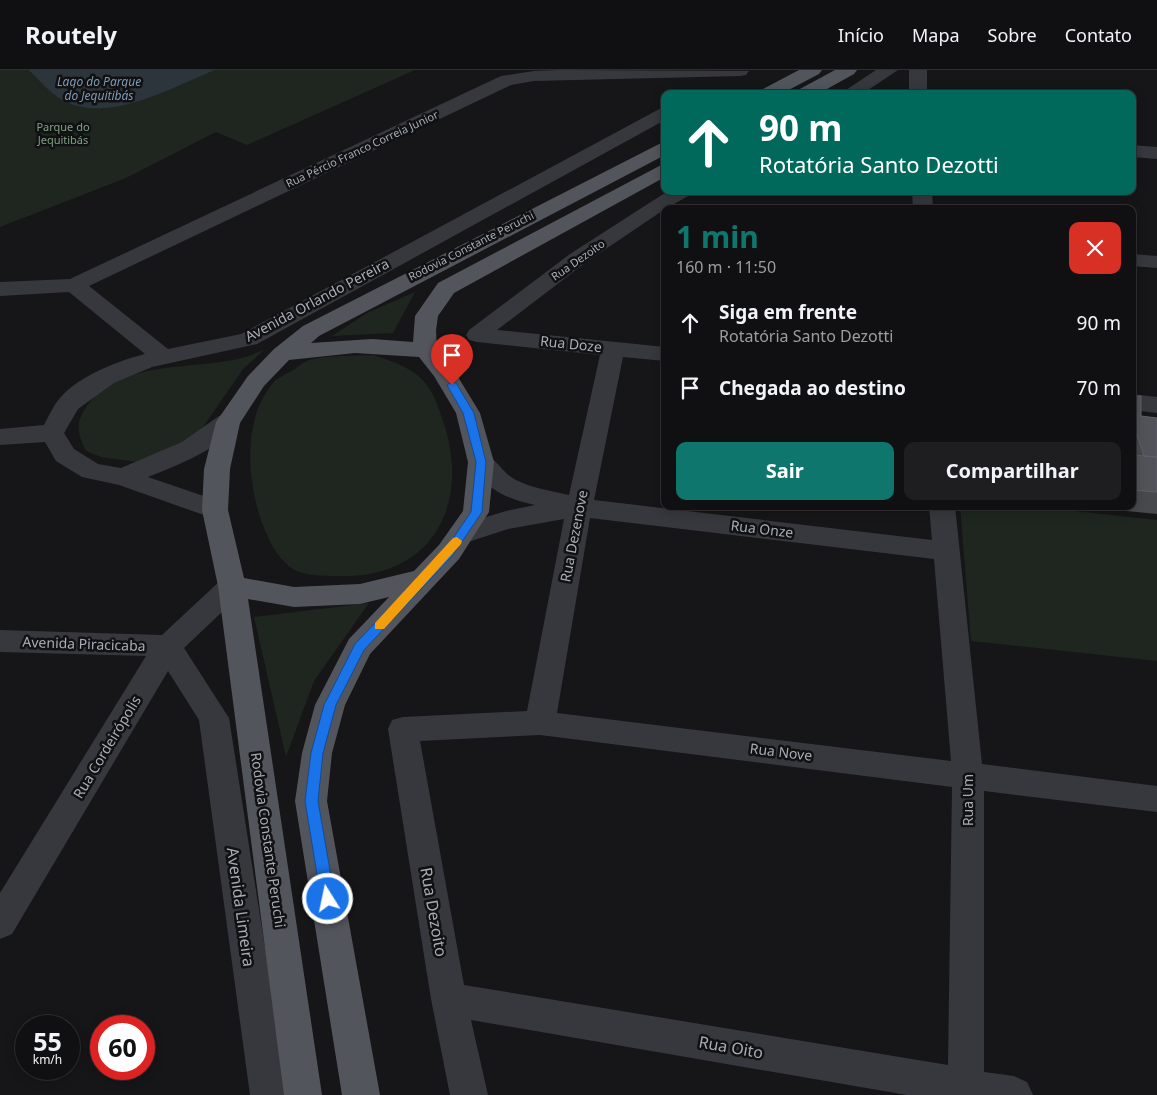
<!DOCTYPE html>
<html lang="pt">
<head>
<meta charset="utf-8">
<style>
  body { margin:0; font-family:"Noto Sans",sans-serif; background:#1e1e20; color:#f1f3f6; height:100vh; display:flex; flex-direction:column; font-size:19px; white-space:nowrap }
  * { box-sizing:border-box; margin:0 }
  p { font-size:16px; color:#9c9d9f }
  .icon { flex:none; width:28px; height:28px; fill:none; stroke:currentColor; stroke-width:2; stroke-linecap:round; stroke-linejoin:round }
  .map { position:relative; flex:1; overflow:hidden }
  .side { position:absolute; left:661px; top:135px; width:475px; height:305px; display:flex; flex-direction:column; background:#101012; border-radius:10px; box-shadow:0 2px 12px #0003,0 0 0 1px #303032 }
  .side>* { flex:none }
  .top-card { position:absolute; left:661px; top:20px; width:475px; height:105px; border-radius:10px; box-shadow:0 2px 12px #0003,0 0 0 1px #303032; background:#00695c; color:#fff; overflow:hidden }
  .speed { position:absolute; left:15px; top:945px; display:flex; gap:10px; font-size:25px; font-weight:700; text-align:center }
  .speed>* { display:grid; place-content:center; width:65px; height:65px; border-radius:50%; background:#101012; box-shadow:0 2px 12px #0003,0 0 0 1px #303032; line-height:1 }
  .speed small { font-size:12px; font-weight:400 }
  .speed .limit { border:8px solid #d22; background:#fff; color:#111 }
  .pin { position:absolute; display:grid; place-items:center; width:42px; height:42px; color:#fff; margin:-51px -21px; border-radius:50% 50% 50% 0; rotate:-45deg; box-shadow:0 0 5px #0007 }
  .pin .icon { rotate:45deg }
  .me { position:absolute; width:55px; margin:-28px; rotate:350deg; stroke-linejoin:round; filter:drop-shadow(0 0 4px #0008) }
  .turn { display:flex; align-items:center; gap:18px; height:105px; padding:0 15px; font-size:22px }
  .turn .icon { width:65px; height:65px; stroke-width:2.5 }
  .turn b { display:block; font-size:35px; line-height:42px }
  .round { display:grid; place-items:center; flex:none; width:52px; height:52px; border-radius:10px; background:#1e1e20 }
  .head { display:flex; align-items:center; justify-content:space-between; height:85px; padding:0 15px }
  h1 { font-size:30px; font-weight:700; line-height:38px; color:#0f766e }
  .cta { display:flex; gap:10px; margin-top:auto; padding:10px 15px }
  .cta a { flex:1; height:58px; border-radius:10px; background:#0f766e; color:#fff; font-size:20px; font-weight:700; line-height:58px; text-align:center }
  .cta a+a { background:#1e1e20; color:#f1f3f6 }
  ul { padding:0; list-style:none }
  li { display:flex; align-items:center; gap:15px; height:65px; padding:0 15px }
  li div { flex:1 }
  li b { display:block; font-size:19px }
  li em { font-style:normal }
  header { display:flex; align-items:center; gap:30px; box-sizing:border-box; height:70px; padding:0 25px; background:#101012; border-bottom:1px solid #303032 }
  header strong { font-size:24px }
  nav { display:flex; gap:28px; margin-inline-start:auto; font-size:18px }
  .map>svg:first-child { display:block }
  .green { fill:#1e261f }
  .water { fill:#2c353c }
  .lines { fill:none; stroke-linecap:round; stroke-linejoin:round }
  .street { fill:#37383d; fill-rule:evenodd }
  .primary { fill:#53555c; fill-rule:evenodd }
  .wall { fill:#47494d }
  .building { fill:#525359; stroke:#5f6168 }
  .route { fill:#1a73e8; stroke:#114b97 }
  .slow { fill:#f59e0b }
  .labels { text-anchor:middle; stroke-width:5; stroke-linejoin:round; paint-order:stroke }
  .far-park-label { font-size:11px; fill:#7fa381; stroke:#111113 }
  .far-street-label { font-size:11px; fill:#a8adb8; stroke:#111113 }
  .far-water-label { font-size:12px; font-style:italic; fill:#7f9bb3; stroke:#111113 }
  .street-label { font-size:14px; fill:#a8adb8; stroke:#111113 }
  .near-street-label { font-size:16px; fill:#a8adb8; stroke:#111113 }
</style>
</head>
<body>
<header>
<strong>Routely</strong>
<nav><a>Início</a><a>Mapa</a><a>Sobre</a><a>Contato</a></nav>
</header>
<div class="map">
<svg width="1157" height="1025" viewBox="0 0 1157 1025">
  <rect width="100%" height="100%" fill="#161618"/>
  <!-- green -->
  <path class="green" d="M0 0H415L247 75 216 62 126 108 0 157Z
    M415 222 393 263 332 266 367 243Z
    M264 280 243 299 201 360 164 386 137 392 101 387 86 381C78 365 75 354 85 339 117 290 189 300 238 289 247 287 255 283 264 280Z
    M373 285C420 300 431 309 445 357 470 440 428 510 337 506 324 506 301 506 290 497 275 485 269 470 262 453 247 412 242 347 274 312 278 307 287 304 293 300 298 297 303 292 309 290 329 285 352 286 373 285Z
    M960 436H1029L1157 450V591L971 571Z
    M369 533 314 611 286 687 254 547Z"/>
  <!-- water -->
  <path class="water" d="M29 0H215C172 17 110 54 64 31 51 24 39 10 29 0Z"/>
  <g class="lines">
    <!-- street -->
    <path class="street" d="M559 0 749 1 746 5 740 6 534 11 511 15 89 216 168 279 241 264 665 36V50L257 274 152 297 114 313 78 339 64 363 74 379 98 394 121 398 182 372 219 346 228 344 237 346 240 352C224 377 176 396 148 407L224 433 228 440 224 447 215 449 119 415 82 407 56 391 45 372 0 375V359L44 355C49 346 53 336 60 328 79 306 117 291 145 284L69 222 0 226V212L70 209 501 6 534 1Z
      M876 0H898L862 24H840Z
      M909 0H927V24H909Z
      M1132 75 1157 77V89L1132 87Z
      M668 121H693L690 125 665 139 585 193 497 260 665 277V291L623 287 594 430 932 470 929 436H955L982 694 1157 716V742L984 721V1002L1014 1006 1027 1012 1033 1025H907L471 950 488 1025H450L431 929 388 659 392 650 403 647 527 641 564 449 508 459 462 474 453 471 449 464 453 457 506 441 535 435C506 429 484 418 468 392L472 386C495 379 499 402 516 410 532 418 551 421 569 425L600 285 477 272 469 270 466 265 469 260 570 184ZM590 448 934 489 951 691 557 643ZM540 665 952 717 948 995 464 915 420 671Z
      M912 121H932L933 139H913Z
      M1132 184 1157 186V198L1132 196Z
      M1132 324 1157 327V343L1132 340Z
      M232 506 242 509 246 516 242 523 184 578 229 648 288 1025H250L199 650 168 601 12 864 0 869V823L146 586 0 582V560L162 565 222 509Z"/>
    <!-- primary -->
    <path class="primary" d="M799 0H822L819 4 781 24H758L761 20Z
      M835 0H857L854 4 818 24H795L798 20Z
      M665 71V85L319 266 311 273 372 269 413 272 415 246 438 213 665 93V107L454 223 438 246 436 260 437 280 452 297 480 343 494 392 489 442 459 489 370 584 345 635 332 683 327 731 380 1025H342L295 731 302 683 315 635 349 569 389 527 360 534 294 537 248 529 322 1025H284L218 516 202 440 204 399 216 352 248 306 274 279 303 256ZM355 283 419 287 434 306 456 343 468 392 463 441 439 475 414 501 360 514 294 517 244 508 228 440 230 399 240 353 264 316 289 290Z"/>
  </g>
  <!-- wall -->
  <path class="wall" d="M1132 326 1141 346 1157 348V444L1076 436H1132Z"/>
  <!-- building -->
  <path class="building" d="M1132 326H1141V346L1157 348V387L1144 386 1132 349Z
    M1132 385 1157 387V422L1132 420Z"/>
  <!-- route -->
  <path class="route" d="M452 312 456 313 474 343 486 392 482 442 453 485 364 580 336 635 323 683 318 731 335 829 333 833 328 835 323 833 321 829 305 731 311 683 324 635 355 574 445 480 471 442 476 392 463 343 447 315Z"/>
  <!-- slow -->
  <path class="slow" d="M457 467 462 471 461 474 384 559H375V553L453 468Z"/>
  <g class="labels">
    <!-- far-park labels -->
    <g class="far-park-label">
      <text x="63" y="61">Parque do<tspan x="63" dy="13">Jequitibás</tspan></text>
    </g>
    <!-- far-street labels -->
    <g class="far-street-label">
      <text transform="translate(362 79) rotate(-25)" y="4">Rua Pércio Franco Correia Junior</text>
      <text transform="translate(471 176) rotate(-27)" y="4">Rodovia Constante Peruchi</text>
      <text transform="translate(578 190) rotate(-35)" y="4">Rua Dezoito</text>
    </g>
    <!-- far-water labels -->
    <g class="far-water-label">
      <text x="99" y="16">Lago do Parque<tspan x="99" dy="14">do Jequitibás</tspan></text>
    </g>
    <!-- street labels -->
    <g class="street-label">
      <text transform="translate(317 230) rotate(-28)" y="5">Avenida Orlando Pereira</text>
      <text transform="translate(571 274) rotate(6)" y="5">Rua Doze</text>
      <text transform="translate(762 459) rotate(7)" y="5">Rua Onze</text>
      <text transform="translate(574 466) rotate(-79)" y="5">Rua Dezenove</text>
      <text transform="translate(84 574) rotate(2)" y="5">Avenida Piracicaba</text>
      <text transform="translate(107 677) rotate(-59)" y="5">Rua Cordeirópolis</text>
      <text transform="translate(781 682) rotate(7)" y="5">Rua Nove</text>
      <text transform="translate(968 730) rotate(-90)" y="5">Rua Um</text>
      <text transform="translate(268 770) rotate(82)" y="5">Rodovia Constante Peruchi</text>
    </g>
    <!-- near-street labels -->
    <g class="near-street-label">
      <text transform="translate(241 837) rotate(82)" y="6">Avenida Limeira</text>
      <text transform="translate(434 842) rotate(80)" y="6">Rua Dezoito</text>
      <text transform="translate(731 977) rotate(10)" y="6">Rua Oito</text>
    </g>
  </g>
</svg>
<div class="speed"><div>55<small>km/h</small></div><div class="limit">60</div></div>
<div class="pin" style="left:452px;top:315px;background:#d93025"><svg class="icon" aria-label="arrive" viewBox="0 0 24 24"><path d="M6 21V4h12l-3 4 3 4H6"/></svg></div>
<svg class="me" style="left:328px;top:829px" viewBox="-20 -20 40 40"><circle r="17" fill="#1a73e8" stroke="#fff" stroke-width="3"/><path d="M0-11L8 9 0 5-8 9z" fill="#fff"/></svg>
<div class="top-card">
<div class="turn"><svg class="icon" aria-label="ahead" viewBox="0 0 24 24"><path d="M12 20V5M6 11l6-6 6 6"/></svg><div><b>90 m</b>Rotatória Santo Dezotti</div></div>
</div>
<section class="side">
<div class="head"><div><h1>1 min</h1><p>160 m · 11:50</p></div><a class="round" style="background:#d93025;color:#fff"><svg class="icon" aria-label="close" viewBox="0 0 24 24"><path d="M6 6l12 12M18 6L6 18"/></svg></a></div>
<ul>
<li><svg class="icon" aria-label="ahead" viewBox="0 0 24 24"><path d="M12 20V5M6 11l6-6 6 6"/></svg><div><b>Siga em frente</b><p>Rotatória Santo Dezotti</p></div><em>90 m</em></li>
<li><svg class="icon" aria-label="arrive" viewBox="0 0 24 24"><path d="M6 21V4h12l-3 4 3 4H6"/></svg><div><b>Chegada ao destino</b></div><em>70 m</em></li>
</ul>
<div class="cta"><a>Sair</a><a>Compartilhar</a></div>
</section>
</div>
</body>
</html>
